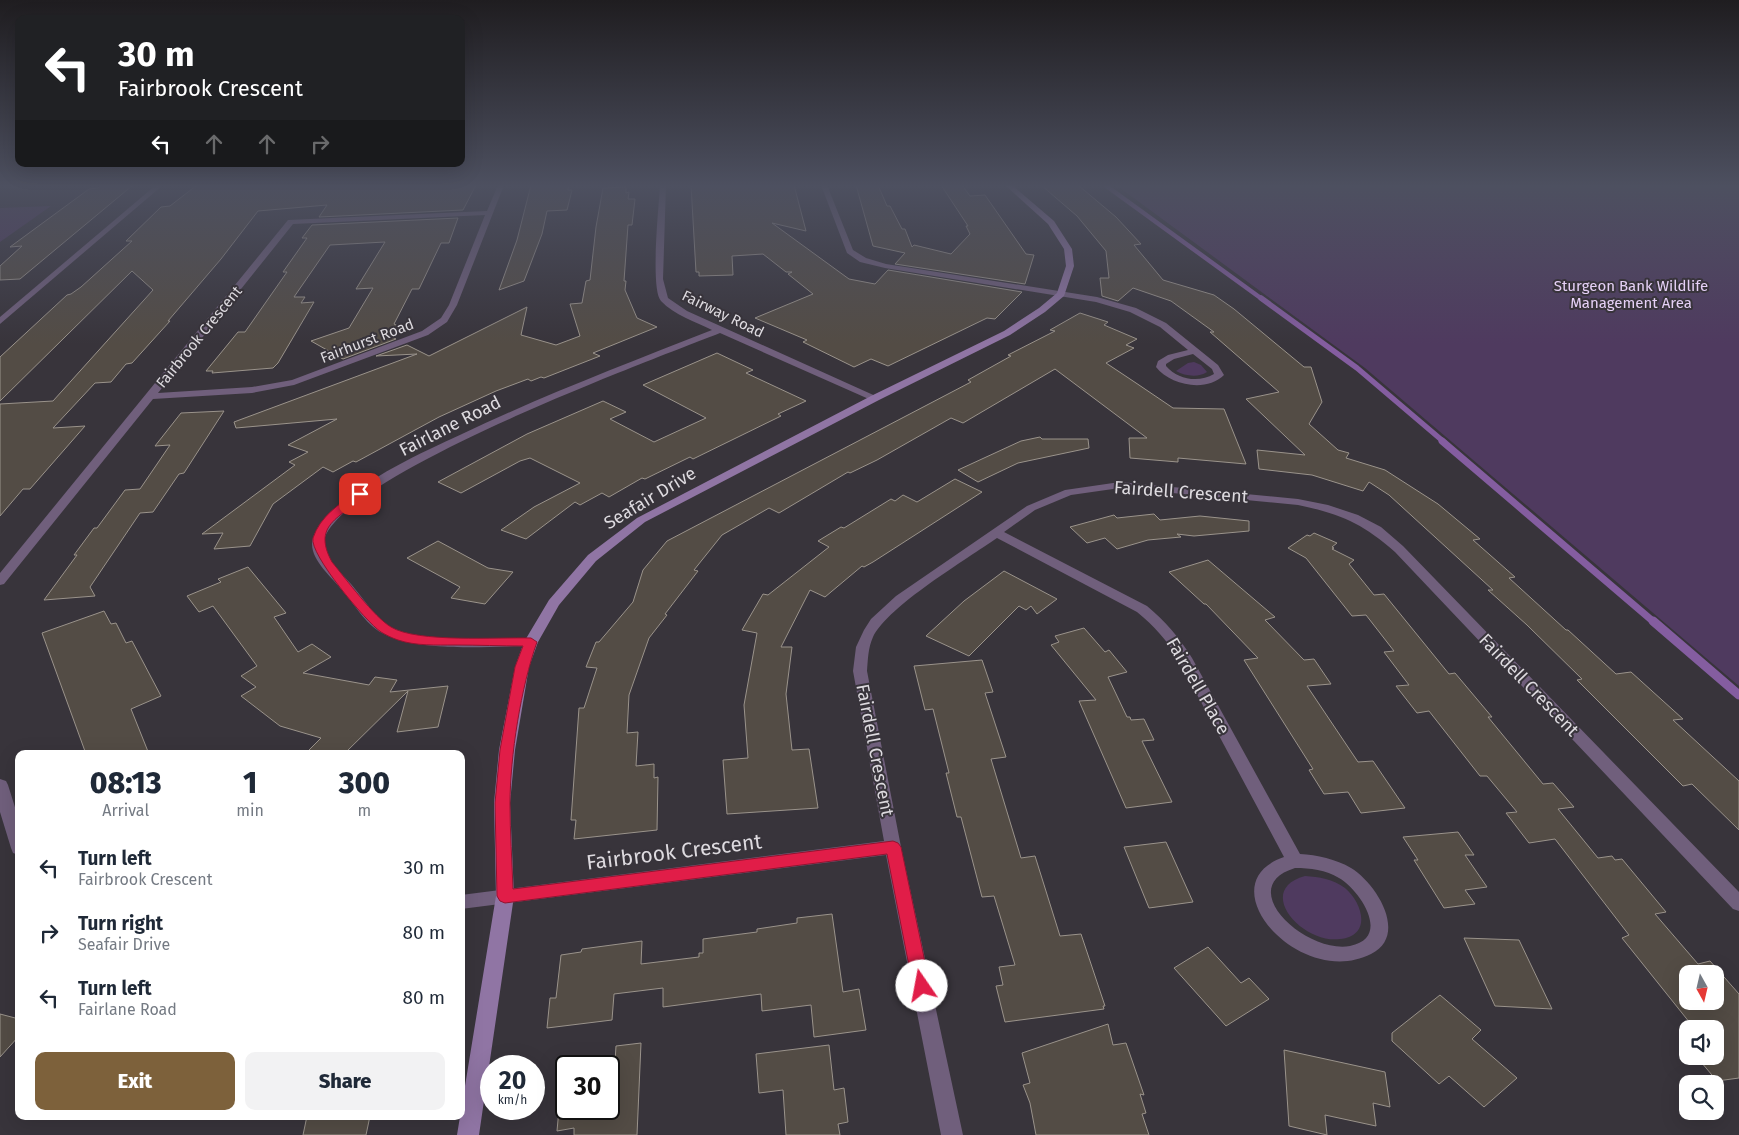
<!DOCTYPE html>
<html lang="en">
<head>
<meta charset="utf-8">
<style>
  body { margin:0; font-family:"Fira Sans",sans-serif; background:#f2f2f3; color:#1f2937; height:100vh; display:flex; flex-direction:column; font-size:19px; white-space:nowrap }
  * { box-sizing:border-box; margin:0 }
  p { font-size:16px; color:#747a83 }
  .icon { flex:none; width:28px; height:28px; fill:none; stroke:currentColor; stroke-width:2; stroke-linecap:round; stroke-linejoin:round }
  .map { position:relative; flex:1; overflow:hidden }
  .sheet { position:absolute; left:15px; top:750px; width:450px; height:370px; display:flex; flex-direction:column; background:#fff; border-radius:10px; box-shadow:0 5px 20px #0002 }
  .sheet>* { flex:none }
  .top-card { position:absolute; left:15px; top:15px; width:450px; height:152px; border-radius:10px; box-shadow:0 5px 20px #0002; background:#202124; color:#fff; overflow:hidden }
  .needle { width:32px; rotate:172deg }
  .fabs { position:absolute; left:1679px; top:965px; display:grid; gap:10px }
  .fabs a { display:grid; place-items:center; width:45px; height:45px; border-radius:10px; background:#fff; box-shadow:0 5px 20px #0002; font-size:25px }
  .speed { position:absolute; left:480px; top:1055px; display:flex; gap:10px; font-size:25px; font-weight:700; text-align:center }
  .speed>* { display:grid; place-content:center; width:65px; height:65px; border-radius:50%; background:#fff; box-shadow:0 5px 20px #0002; line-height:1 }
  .speed small { font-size:12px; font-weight:400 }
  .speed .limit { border:2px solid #111; border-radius:8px; background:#fff; color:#111 }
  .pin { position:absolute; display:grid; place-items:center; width:42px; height:42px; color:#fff; margin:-21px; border-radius:10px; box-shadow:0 2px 8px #0006 }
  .me { position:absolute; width:55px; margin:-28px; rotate:348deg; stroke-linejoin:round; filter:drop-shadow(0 0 4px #0008) }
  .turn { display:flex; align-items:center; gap:18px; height:105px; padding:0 20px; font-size:22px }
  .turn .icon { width:65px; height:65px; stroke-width:2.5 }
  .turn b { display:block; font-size:35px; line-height:42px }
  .lanes { display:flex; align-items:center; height:48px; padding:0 20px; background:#0003; justify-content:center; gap:25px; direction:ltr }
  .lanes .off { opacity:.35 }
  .eta { display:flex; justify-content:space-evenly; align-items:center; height:85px; text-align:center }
  .eta b { font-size:30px; font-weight:800; line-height:35px }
  .cta { display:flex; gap:10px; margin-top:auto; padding:10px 20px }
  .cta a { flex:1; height:58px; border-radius:10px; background:#7d613b; color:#fff; font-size:20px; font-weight:800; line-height:58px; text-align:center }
  .cta a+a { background:#f2f2f3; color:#1f2937 }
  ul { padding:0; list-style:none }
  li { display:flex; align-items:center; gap:15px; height:65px; padding:0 20px }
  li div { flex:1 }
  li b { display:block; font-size:19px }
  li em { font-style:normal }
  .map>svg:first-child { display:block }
  .green { fill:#4f3a5f }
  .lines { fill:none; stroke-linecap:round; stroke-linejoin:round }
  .stream-far3 { stroke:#845da0; stroke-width:4.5 }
  .stream-far2 { stroke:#845da0; stroke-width:5.5 }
  .stream-far1 { stroke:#845da0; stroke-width:7 }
  .stream { stroke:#845da0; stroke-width:9 }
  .building { fill:#534c45; stroke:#9a938b; fill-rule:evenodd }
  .street { fill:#705f7c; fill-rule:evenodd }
  .secondary { fill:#9075a4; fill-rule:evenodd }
  .route { fill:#e11d48; stroke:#92132f }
  .labels { text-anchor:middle; stroke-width:4; stroke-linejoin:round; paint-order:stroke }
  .far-park-label { font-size:15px; fill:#e5d0f6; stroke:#38343b }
  .far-street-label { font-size:15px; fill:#dddadf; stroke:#38343b }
  .street-label { font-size:18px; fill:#dddadf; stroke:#38343b }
  .near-street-label { font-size:21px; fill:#dddadf; stroke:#38343b }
</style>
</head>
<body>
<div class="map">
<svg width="1739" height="1135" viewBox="0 0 1739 1135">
  <rect width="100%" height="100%" fill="#38343b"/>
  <!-- green -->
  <path class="green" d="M1116 185H1739V686L1365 368Z
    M51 206 0 242V208Z
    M1194 362 1201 365 1207 372C1198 378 1185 376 1176 371L1188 363Z
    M1305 876C1319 877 1333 879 1345 888 1363 903 1372 936 1340 939 1302 944 1254 890 1305 876Z"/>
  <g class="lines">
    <!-- stream-far3 -->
    <path class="stream-far3" d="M1105 185 1262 299"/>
    <!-- stream-far2 -->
    <path class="stream-far2" d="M1261 298 1357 368 1444 442"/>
    <!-- stream-far1 -->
    <path class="stream-far1" d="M1442 441 1655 623"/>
    <!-- stream -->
    <path class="stream" d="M1653 621 1739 695"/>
  </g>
  <!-- building -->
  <path class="building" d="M102 185H133L20 279 0 280V266L22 246 10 247 89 189 98 188Z
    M197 185H476L463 210 319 217 327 205 258 211 221 259 168 321H170L132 363 126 364 111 382 95 383 53 428 85 426 30 489H23L0 516V404L53 401 153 290 132 271 0 401V357L67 295 71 294 81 287 132 241H126L161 207 170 206Z
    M531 185H569L568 190H572L567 210 547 211 542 234 524 281 499 290 517 240Z
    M691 185H794L806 231 772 223 849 279 875 284 888 270 1022 292 995 319 987 318 888 366 871 359 854 367 803 342 807 340 755 318 813 294 788 274 792 272H786L763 254 732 256 733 275 699 276V272H696Z
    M856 185H878L887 206H890L902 229H905L912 247 914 245 951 254 970 234 966 226H968L941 185H962L970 196 985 195 1026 254 1034 255 1025 284 895 264 905 253 873 246Z
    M1041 185H1078L1116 217 1141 244 1134 245 1163 280 1214 295 1234 309 1304 367H1311L1322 402 1309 424 1338 450 1349 453 1346 458 1385 470 1438 504 1480 539 1473 540 1515 577 1509 578 1566 630H1568L1616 674 1631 672 1683 719 1673 720 1739 781V830L1692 784 1683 786 1577 680 1582 679 1527 625 1488 590H1493L1389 495 1369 482 1363 491 1312 475 1259 469 1257 450 1305 455 1246 399 1279 392 1210 332H1214L1171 301 1133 288 1118 301 1102 296 1100 278H1109L1106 251 1077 216Z
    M626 187V193L629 192 628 199H635L632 225H628L624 281H626L625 290 637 318 657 327 593 353 600 356 544 378 541 377 531 381 528 379 496 391 439 417 356 462 353 461 333 472 323 467 273 504 250 546 214 549 223 533 202 534 295 465 289 462 308 452 288 445 337 419 236 428 234 422 417 354 376 356 407 345 429 356 527 307 521 335 556 345 580 336 570 304 582 303 586 281 590 280 596 227 603 188Z
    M458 218 449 243H441L419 289H412L394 324 400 327 384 333 396 339 343 359 311 341 349 328 373 288 356 289 385 242 330 245 294 297H305L301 303 314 302 278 363 273 368 212 373 213 371H206L238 332H245L287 272H283L307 238H302L312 225Z
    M1080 313 1108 322 1104 325 1137 339 1126 345 1134 348 1106 363 1139 385 1173 408 1224 409 1246 464 1178 458V462L1130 458 1129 438H1147L1055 369 963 423 951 418 877 460 850 473 848 472 779 513 769 508 722 535 694 570 698 571 665 614 667 615 649 638 629 695 627 733 638 732 636 766 654 764V778L658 777 657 830 574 839 576 820H571L579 708H584L597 668 586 667 596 642H599L633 602 643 570 667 541 971 382 968 380 1011 356 1008 355 1055 331 1050 330Z
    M717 353 753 370 746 373 806 401 778 414 781 416 693 459 690 457 645 479 642 478 609 497 602 493 580 505 575 502 526 539 501 530 534 507 580 483 530 458 520 461 461 493 438 482 527 434 603 401 626 412 610 419 654 442 706 418 643 385Z
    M224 411 184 473 179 474 153 512 140 513 90 587 95 596 44 600 77 555H74L94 528H97L125 490 140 489 170 445 155 446 181 413Z
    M1040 437 1042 439H1088L1089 448 1018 463 978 482 958 470 1021 441Z
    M955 479 982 492 873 562 864 567 862 566 825 597 810 590 781 647H792L786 694 792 750 809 749 818 808 727 814 723 760 748 758 744 705 757 633 742 630 763 594 768 595 829 547 818 541 841 527 844 528 891 499 895 501 903 495 917 502Z
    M1154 514 1160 520 1200 516 1249 521V531L1194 536 1177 534 1181 537 1148 540 1117 549 1105 538 1087 543 1070 527 1114 515 1117 518Z
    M1314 533 1337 543 1332 547 1334 548 1332 549 1354 560 1349 564 1374 595 1384 594 1449 674 1455 673 1492 717H1488L1543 784 1553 783 1574 807 1558 809 1598 858 1612 856 1615 860 1622 859 1666 912 1655 914 1698 964 1710 961 1739 994V1078L1717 1081 1696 1056H1715V1029H1692L1694 1028 1622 938 1629 935 1555 839 1529 843 1506 813 1517 812 1487 776H1480L1429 711 1417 713 1396 686 1409 685 1384 652 1394 651 1366 615 1352 616 1306 558 1288 548 1307 535 1310 536ZM1688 974H1715V1001H1688Z
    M438 541 488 568 513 572 485 604 451 598 460 587 407 558Z
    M1208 560 1275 617 1265 620 1304 660 1314 659 1331 684 1307 686 1358 762 1373 761 1405 808 1361 813 1348 792 1324 794 1309 770 1313 769 1244 660 1258 658 1206 604H1204L1169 572Z
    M248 567 286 613 274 617 298 652 312 644 331 657 303 673 369 685 375 677 397 680 390 692 448 686 438 727 397 732 408 691 344 754H305L321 738 280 726 241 696 256 687 241 676 257 666 213 606 199 612 187 596 221 582 218 579Z
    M1004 571 1057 599 1037 614 1031 606 1026 610 1019 606 969 656 926 636 964 601Z
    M104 611 111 624 116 623 126 643 132 641 161 696 131 709 149 754H86L42 633Z
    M1084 628 1105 652 1109 650 1127 672 1108 677 1127 717H1130L1131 720 1144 719 1154 740 1142 741 1172 802 1126 808 1079 701 1096 700 1051 645 1059 642 1055 636Z
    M982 660 993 692 985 693 1006 757 991 759 1021 858 1035 856 1060 936 1081 934 1105 1006H1103L1104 1009 1005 1022 996 986 1003 985 999 967 1015 965 994 896 982 897 961 817H957L946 773H949L933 709 925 710 914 666Z
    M1458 832 1474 855H1465L1487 887 1465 890 1475 904 1444 908 1414 860H1418L1403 837Z
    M1166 842 1193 902 1149 908 1124 847Z
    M832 914 843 992 859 989 866 1030 814 1037 811 1005 762 1011 761 994 663 1007V988L614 994 612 1020 547 1028 550 998H556L561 955 581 952 582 949 642 941 641 964 699 957V953H703V939L757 932V929L797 923V918Z
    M1464 938 1519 940 1552 1009 1495 1006Z
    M1208 947 1241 983 1249 978 1269 999 1226 1026 1174 968Z
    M1440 995 1481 1030 1472 1039 1517 1078 1484 1107 1449 1076 1439 1084 1392 1041V1033Z
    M0 1014 19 1019V1036L0 1057Z
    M1108 1024 1113 1045 1126 1043 1144 1095 1140 1094 1146 1113 1142 1114 1149 1135H1036L1030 1103 1023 1085 1030 1083 1022 1053Z
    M641 1043 637 1135H574V1128L557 1131 559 1109H609V1077H614L616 1046Z
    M829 1045 834 1090 844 1088 848 1122 838 1124 840 1135H786L783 1090 759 1093 756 1054Z
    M1284 1050 1385 1072 1390 1107 1373 1103 1376 1126 1325 1115 1327 1135 1289 1126Z
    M307 1116H370L366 1135H303Z"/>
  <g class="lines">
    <!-- street -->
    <path class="street" d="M156 185H163L0 324V317Z
      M498 185H504L457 305 447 322 428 335 294 385 252 393 153 399 4 584 0 585V573L288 220 487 211ZM485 215 449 305 441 318 422 331 292 380 252 387 158 393 293 224Z
      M660 185H666L663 279 668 298 687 311 880 398 875 401 871 400 720 333C646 362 352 471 325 537 318 554 342 573 351 584 363 598 374 616 389 626 418 644 496 637 531 638L536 639 538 642 536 645 531 646C490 646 418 653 382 633 365 624 354 603 341 589 331 576 307 557 313 538 314 534 318 529 321 526 354 482 413 457 462 434 544 395 628 363 712 330 696 322 674 315 661 301 650 289 659 205 660 185Z
      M821 185H827L853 250 866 258 886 264 1097 297 1136 308 1166 323 1218 365 1224 375C1206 393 1170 385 1156 367L1158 361 1168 355 1188 350 1160 327 1130 312 1096 302 885 268 860 262 847 253ZM1193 354 1212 369 1214 374C1199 383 1178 380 1166 366V364L1174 359Z
      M1120 482 1298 499 1328 505 1358 515 1381 527 1403 546 1739 892V911L1733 909 1395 552C1362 523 1341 514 1298 505L1120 488 1071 495 1035 510 1004 532 1147 606C1165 621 1179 637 1192 658L1300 854C1317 855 1336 859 1351 868 1376 883 1409 935 1371 954 1300 990 1205 884 1284 857L1178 659C1167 640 1154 626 1137 612L997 538C967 559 888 606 873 637 868 648 868 659 867 671L901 847 963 1135H941L886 855 461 909V895L884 841 853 671 856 647 864 630 871 619 896 596 1027 506 1065 490ZM1295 868C1310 868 1326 870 1339 878 1360 890 1392 938 1350 946 1305 954 1233 887 1295 868Z
      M0 779 6 781 8 785 19 820V855L13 853 11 848 0 812Z"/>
    <!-- secondary -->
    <path class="secondary" d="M1005 185H1012L1054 221 1072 249 1074 266 1064 296 1045 312 1010 335 879 400 645 522 596 561 559 605 538 642 529 667 515 750 510 803 514 896 479 1135H457L496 896 494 803 499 750 515 667 524 642 549 600 588 555 637 518 871 396 1004 331 1039 308 1057 293 1066 266 1064 249 1048 224Z"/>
  </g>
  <!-- sky -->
  <linearGradient id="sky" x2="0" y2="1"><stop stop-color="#1f1d20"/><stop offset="0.54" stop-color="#4d5060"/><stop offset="1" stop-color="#4d5060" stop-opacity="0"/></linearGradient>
  <rect width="1739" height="344" fill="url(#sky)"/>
  <!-- route -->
  <path class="route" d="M357 491H364L366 494C345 517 310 522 332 562 346 579 374 617 391 627 417 643 498 637 531 638L537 642C521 687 510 756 510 804 510 832 512 861 513 889L893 841 898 843 901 847 930 986 928 991 922 993 916 991 913 986 887 854 505 903 500 901 497 896 495 803 500 750 515 667 523 646C501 646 478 645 455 645 436 645 416 646 398 640 392 638 386 635 381 632 366 622 309 554 313 538 320 516 340 504 357 491Z"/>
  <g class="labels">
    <!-- far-park labels -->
    <g class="far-park-label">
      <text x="1631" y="291">Sturgeon Bank Wildlife<tspan x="1631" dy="17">Management Area</tspan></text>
    </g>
    <!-- far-street labels -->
    <g class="far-street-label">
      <text transform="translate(723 314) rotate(26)" y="5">Fairway Road</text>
      <text transform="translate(199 337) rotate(-51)" y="5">Fairbrook Crescent</text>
      <text transform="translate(367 341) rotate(-21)" y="5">Fairhurst Road</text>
    </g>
    <!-- street labels -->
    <g class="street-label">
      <text transform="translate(450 426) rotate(-27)" y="6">Fairlane Road</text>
      <text transform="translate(1181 492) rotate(4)" y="6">Fairdell Crescent</text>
      <text transform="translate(650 498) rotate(-31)" y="6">Seafair Drive</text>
      <text transform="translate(1529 685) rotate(46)" y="6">Fairdell Crescent</text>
      <text transform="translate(1198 686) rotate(60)" y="6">Fairdell Place</text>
      <text transform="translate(875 750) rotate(79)" y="6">Fairdell Crescent</text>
    </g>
    <!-- near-street labels -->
    <g class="near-street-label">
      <text transform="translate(674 852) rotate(-7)" y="7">Fairbrook Crescent</text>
    </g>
  </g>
</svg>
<div class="fabs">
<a><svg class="needle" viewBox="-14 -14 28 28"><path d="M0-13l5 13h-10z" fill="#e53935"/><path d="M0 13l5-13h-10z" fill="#747a83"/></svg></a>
<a><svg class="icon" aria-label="sound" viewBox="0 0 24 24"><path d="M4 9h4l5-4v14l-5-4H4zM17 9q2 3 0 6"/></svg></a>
<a><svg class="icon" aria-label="search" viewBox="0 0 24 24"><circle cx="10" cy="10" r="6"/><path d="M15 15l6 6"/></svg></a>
</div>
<div class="speed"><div>20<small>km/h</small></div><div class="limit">30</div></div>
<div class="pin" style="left:360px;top:494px;background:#d93025"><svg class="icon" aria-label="arrive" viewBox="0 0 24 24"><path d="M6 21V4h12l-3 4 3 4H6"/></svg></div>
<svg class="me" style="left:922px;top:986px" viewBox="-20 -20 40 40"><circle r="19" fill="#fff"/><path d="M0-13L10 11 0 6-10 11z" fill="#e11d48"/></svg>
<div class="top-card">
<div class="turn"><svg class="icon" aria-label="left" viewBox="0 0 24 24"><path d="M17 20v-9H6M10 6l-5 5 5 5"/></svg><div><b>30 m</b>Fairbrook Crescent</div></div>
<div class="lanes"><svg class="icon" aria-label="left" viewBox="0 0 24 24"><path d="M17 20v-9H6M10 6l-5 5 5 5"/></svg><svg class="icon off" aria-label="ahead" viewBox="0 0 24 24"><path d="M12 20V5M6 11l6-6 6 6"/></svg><svg class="icon off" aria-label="ahead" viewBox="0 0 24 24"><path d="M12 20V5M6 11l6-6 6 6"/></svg><svg class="icon off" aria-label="right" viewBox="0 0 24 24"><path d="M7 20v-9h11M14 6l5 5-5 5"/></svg></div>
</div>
<section class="sheet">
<div class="eta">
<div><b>08:13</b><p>Arrival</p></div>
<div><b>1</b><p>min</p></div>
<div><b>300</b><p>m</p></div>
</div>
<ul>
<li><svg class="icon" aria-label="left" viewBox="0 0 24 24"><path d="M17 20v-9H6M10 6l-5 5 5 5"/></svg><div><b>Turn left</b><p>Fairbrook Crescent</p></div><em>30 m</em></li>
<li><svg class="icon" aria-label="right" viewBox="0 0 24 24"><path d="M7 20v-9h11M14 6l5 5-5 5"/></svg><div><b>Turn right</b><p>Seafair Drive</p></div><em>80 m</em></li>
<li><svg class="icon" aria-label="left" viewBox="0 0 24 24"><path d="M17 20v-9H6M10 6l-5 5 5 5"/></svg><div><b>Turn left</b><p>Fairlane Road</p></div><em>80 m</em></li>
</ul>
<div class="cta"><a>Exit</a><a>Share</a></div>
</section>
</div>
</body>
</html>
